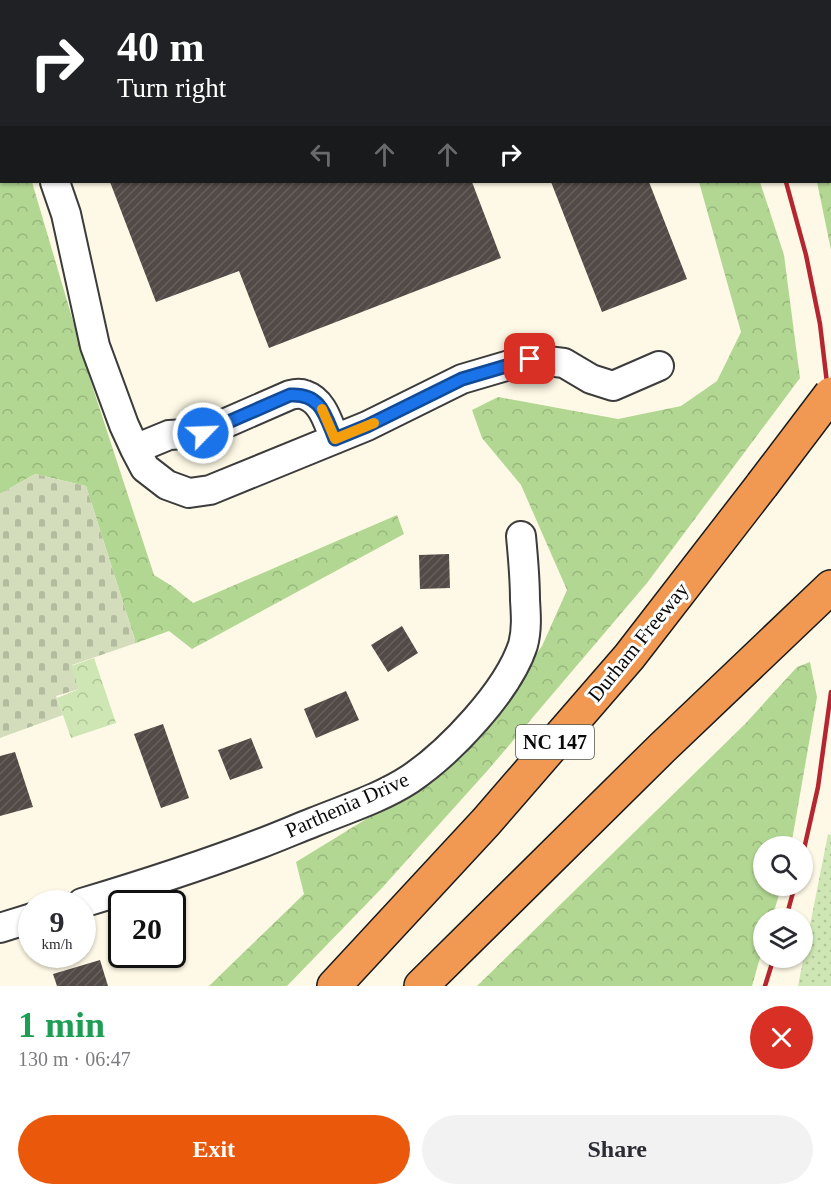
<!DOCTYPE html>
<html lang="en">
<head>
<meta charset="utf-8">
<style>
  body { margin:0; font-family:Georgia,serif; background:#f2f2f3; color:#2b2b33; height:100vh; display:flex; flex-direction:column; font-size:22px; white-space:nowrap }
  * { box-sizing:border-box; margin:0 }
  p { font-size:20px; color:#7c7c81 }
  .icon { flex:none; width:33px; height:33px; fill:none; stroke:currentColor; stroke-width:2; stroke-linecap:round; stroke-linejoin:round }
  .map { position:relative; height:986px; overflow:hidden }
  .drawer { display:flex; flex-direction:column; background:#fff; flex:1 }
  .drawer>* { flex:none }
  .banner { position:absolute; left:0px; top:0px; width:831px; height:183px; box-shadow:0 2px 4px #0004; background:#202124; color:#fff; overflow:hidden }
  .fabs { position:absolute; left:753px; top:836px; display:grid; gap:12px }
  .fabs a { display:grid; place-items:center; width:60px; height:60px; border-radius:50%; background:#fff; box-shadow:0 2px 4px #0004; font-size:30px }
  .speed { position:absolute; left:18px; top:890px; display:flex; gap:12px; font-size:30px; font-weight:700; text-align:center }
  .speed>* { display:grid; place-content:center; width:78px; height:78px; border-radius:50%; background:#fff; box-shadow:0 2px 4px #0004; line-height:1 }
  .speed small { font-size:15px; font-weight:400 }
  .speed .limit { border:3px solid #111; border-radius:9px; background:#fff; color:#111 }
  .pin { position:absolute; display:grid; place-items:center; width:51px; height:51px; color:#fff; margin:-26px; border-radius:12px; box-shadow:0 3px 9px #0006 }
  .me { position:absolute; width:66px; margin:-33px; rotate:66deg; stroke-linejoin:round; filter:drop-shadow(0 0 4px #0008) }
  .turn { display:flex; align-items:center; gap:21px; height:126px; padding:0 18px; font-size:27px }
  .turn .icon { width:78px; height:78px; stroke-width:2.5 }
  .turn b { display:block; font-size:42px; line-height:51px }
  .lanes { display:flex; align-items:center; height:57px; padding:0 18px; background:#0003; justify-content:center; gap:30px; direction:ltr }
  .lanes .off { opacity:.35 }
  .round { display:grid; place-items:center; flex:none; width:63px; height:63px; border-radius:32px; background:#f2f2f3 }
  .headline { display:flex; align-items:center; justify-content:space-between; height:102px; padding:0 18px }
  h1 { font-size:36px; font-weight:800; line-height:45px; color:#1e9e55 }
  .action { display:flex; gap:12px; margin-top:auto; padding:12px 18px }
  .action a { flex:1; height:69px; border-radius:36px; background:#ea580c; color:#fff; font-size:24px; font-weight:800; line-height:69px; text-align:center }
  .action a+a { background:#f2f2f3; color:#2b2b33 }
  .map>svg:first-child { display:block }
  .grass { fill:url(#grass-dots) }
  .forest { fill:url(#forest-crowns) }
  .cemetery { fill:url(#cemetery-stones) }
  .park { fill:url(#park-crowns) }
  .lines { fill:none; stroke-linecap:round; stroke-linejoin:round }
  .stream { stroke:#3691c9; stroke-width:6 }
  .building { fill:url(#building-hatch) }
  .minor-casing { stroke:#3c3c3c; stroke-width:32 }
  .highway-casing { stroke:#1a1a1a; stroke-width:36 }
  .minor { stroke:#fff; stroke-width:28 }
  .highway { stroke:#f19852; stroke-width:33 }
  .rail { stroke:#b42730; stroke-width:4.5 }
  .highway-bridge-casing { stroke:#1a1a1a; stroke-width:36; stroke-linecap:butt }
  .highway-bridge { stroke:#f19852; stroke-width:33 }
  .route-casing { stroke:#114b97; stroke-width:15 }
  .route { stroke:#1a73e8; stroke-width:10 }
  .slow { stroke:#f59e0b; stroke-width:10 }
  .labels { text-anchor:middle; stroke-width:6; stroke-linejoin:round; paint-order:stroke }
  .shield { fill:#fff; stroke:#535353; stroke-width:1.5 }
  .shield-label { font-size:20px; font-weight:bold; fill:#090909 }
  .street-label { font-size:21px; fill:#090909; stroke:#fff }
</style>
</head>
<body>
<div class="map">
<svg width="831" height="986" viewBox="0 0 831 986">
  <defs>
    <pattern id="grass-dots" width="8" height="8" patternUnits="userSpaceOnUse" patternTransform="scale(1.5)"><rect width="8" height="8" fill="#cee6b3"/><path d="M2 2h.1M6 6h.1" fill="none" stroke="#b0c499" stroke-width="1.8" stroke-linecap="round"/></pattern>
    <pattern id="forest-crowns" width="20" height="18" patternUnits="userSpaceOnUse" patternTransform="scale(1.5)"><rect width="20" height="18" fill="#b2d792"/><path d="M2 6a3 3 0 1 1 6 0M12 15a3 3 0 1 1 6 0" fill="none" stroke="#98b77d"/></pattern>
    <pattern id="cemetery-stones" width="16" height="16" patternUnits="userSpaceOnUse" patternTransform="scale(1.5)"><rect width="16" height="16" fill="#d3ddbb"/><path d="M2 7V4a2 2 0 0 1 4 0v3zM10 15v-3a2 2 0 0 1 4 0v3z" fill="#b4bc9f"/></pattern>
    <pattern id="park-crowns" width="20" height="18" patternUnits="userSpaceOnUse" patternTransform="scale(1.5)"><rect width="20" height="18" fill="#cee6b3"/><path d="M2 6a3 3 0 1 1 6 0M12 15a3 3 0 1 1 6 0" fill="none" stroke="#b0c499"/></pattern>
    <pattern id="building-hatch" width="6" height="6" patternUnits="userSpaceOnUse" patternTransform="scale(1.5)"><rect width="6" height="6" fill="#524a46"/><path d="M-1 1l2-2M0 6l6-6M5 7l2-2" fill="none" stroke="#665f5c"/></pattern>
  </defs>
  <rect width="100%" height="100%" fill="#fef9e6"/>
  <!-- grass -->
  <path class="grass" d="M828 834 831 835V986H798Z"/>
  <!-- forest -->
  <path class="forest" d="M349 0H690L691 1 350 2Z
    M830 32H831V250L817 182H830Z
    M0 66 2 71V182H32L91 382 154 575 172 586 193 603 397 515 404 534 192 649 169 631 136 643 86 486 35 474 0 494Z
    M699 182H760L784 255 800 378 647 583 488 770 381 889 287 986H209L304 894 296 862 407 794 481 734 542 646 567 590 521 485 482 438 472 410 498 397 618 419 681 406 717 381 741 332Z
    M810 662 817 697 791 846H764V885H782L772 918H764L763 947 752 986H477L745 724 797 667Z"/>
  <!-- cemetery -->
  <path class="cemetery" d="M35 474 86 486 136 643 72 665 79 689 56 696 63 715 0 738V494Z"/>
  <!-- park -->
  <path class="park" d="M94 658 116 723 71 738 57 698 79 689 71 666Z"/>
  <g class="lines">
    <!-- stream -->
    <path class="stream" d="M770 0 771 2
      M830 108 831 110"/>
  </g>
  <!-- building -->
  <path class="building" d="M110 182H472L501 258 269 348 239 271 156 302Z
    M551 182H649L687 279 602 312Z
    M449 554 450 588 420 589 419 555Z
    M402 626 418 653 388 672 371 645Z
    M346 691 359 720 316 738 304 709Z
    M163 724 189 798 161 808 134 734Z
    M251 738 263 768 230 780 218 750Z
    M15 752 33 807 0 816V756Z
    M100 960 108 986H57L53 974Z"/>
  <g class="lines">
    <defs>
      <path id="minor" d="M6 0V2
        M28 2 33 0
        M55 182 66 214 95 346 124 425 135 449 145 468 167 485 189 493 210 490 367 426 462 379 530 359 564 363 591 379 613 386 659 366
        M135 449 169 435 203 433 290 395C294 394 300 393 305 395 323 401 328 423 335 439
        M82 903C142 885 201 866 259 844 278 837 296 829 314 822 346 809 381 798 410 779 450 752 508 691 523 645 527 630 526 615 525 600 525 578 523 557 521 536
        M0 928 32 918"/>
      <path id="highway" d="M334 986 486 822 629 657 762 485
        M421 986 662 748 831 587"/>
    </defs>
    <!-- minor casing -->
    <use href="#minor" class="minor-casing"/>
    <!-- highway casing -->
    <use href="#highway" class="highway-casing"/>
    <!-- minor -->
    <use href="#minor" class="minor"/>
    <!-- highway -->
    <use href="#highway" class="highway"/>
    <!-- rail -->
    <path class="rail" d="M718 0V2
      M786 182 806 255 820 324 831 417
      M802 858 818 787 831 692
      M786 918 795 885
      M765 986 774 957"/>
    <defs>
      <path id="highway-bridge" d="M762 485 831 394"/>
    </defs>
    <!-- highway-bridge casing -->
    <use href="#highway-bridge" class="highway-bridge-casing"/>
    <!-- highway-bridge -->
    <use href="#highway-bridge" class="highway-bridge"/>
  </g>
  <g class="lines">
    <defs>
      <path id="route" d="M203 433 290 395C321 393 325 415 335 439L367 426 462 379 530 359"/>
    </defs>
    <!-- route casing -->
    <use href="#route" class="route-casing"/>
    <!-- route -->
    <use href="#route" class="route"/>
    <!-- slow -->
    <path class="slow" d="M322 409 335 439 374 423"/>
  </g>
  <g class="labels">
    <!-- shield labels -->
    <rect class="shield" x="516" y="725" width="78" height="34" rx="4.5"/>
    <g class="shield-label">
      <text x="555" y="749">NC 147</text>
    </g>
    <!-- street labels -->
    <g class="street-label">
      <text transform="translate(638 642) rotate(-51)" y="7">Durham Freeway</text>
      <text transform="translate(347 805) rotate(-24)" y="7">Parthenia Drive</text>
    </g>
  </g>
</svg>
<div class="fabs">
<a><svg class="icon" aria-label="search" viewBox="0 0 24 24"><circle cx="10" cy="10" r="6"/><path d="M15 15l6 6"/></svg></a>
<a><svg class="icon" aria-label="layers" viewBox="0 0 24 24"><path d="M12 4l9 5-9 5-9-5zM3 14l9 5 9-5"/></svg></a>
</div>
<div class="speed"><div>9<small>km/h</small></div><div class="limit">20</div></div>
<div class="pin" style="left:530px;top:359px;background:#d93025"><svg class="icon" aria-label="arrive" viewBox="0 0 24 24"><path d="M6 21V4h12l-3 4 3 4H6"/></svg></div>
<svg class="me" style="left:203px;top:433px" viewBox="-20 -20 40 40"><circle r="17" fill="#1a73e8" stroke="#fff" stroke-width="3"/><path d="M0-11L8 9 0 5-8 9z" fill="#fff"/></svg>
<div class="banner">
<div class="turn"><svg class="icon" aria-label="right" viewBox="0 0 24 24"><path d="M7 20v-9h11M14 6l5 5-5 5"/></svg><div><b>40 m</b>Turn right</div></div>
<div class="lanes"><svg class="icon off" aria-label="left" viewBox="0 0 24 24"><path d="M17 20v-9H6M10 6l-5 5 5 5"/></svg><svg class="icon off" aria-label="ahead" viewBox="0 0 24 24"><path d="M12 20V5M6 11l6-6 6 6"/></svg><svg class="icon off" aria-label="ahead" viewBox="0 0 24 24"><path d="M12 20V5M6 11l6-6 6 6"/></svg><svg class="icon" aria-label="right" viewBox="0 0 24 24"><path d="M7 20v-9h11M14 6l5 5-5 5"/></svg></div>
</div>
</div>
<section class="drawer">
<div class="headline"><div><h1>1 min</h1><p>130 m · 06:47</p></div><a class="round" style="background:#d93025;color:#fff"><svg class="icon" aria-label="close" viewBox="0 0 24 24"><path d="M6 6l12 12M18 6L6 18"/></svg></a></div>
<div class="action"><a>Exit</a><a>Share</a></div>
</section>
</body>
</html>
